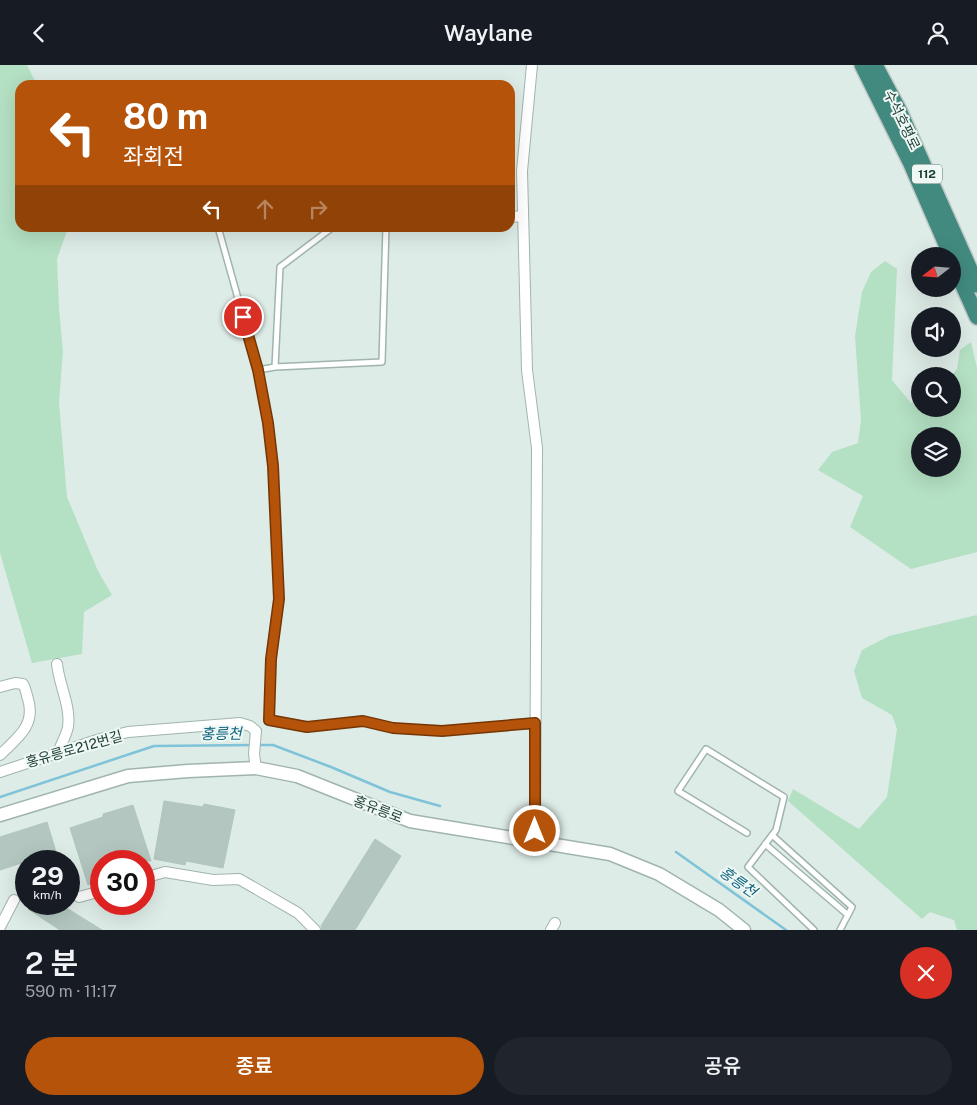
<!DOCTYPE html>
<html lang="ko">
<head>
<meta charset="utf-8">
<style>
  body { margin:0; font-family:"Public Sans","Noto Sans KR",sans-serif; background:#20242c; color:#f1f3f6; height:100vh; display:flex; flex-direction:column; font-size:19px; white-space:nowrap }
  * { box-sizing:border-box; margin:0 }
  p { font-size:16px; color:#9ea1a6 }
  .icon { flex:none; width:28px; height:28px; fill:none; stroke:currentColor; stroke-width:2; stroke-linecap:round; stroke-linejoin:round }
  .map { position:relative; height:865px; overflow:hidden }
  .sheet { display:flex; flex-direction:column; background:#171b24; flex:1 }
  .sheet>* { flex:none }
  .banner { position:absolute; left:15px; top:15px; width:500px; height:152px; border-radius:15px; box-shadow:0 5px 20px #0002; background:#b45309; color:#fff; overflow:hidden }
  .needle { width:32px; rotate:253deg }
  .fabs { position:absolute; left:911px; top:182px; display:grid; gap:10px }
  .fabs a { display:grid; place-items:center; width:50px; height:50px; border-radius:50%; background:#171b24; box-shadow:0 5px 20px #0002; font-size:25px }
  .speed { position:absolute; left:15px; top:785px; display:flex; gap:10px; font-size:25px; font-weight:700; text-align:center }
  .speed>* { display:grid; place-content:center; width:65px; height:65px; border-radius:50%; background:#171b24; box-shadow:0 5px 20px #0002; line-height:1 }
  .speed small { font-size:12px; font-weight:400 }
  .speed .limit { border:8px solid #d22; background:#fff; color:#111 }
  .pin { position:absolute; display:grid; place-items:center; width:42px; height:42px; color:#fff; margin:-21px; border:2px solid #fff; border-radius:50%; box-shadow:0 1px 5px #0007 }
  .me { position:absolute; width:55px; margin:-28px; rotate:0deg; stroke-linejoin:round; filter:drop-shadow(0 0 4px #0008) }
  .turn { display:flex; align-items:center; gap:18px; height:105px; padding:0 25px; font-size:22px }
  .turn .icon { width:65px; height:65px; stroke-width:2.5 }
  .turn b { display:block; font-size:35px; line-height:42px }
  .lanes { display:flex; align-items:center; height:48px; padding:0 25px; background:#0003; justify-content:center; gap:25px; direction:ltr }
  .lanes .off { opacity:.35 }
  .round { display:grid; place-items:center; flex:none; width:52px; height:52px; border-radius:26px; background:#20242c }
  .headline { display:flex; align-items:center; justify-content:space-between; height:85px; padding:0 25px }
  h1 { font-size:30px; font-weight:600; line-height:38px }
  .button { display:flex; gap:10px; margin-top:auto; padding:10px 25px }
  .button a { flex:1; height:58px; border-radius:30px; background:#b45309; color:#fff; font-size:20px; font-weight:600; line-height:58px; text-align:center }
  .button a+a { background:#20242c; color:#f1f3f6 }
  header { display:flex; justify-content:space-between; align-items:center; height:65px; padding:0 25px; background:#171b24; font-size:22px; font-weight:600 }
  .map>svg:first-child { display:block }
  .green { fill:#b4e0c3; fill-rule:evenodd }
  .lines { fill:none; stroke-linecap:round; stroke-linejoin:round }
  .stream { stroke:#7fc3d8; stroke-width:2.5 }
  .building { fill:#b3c7c0; stroke:#b0c6bf }
  .service-casing { stroke:#a0b4af; stroke-width:8 }
  .minor-casing { stroke:#a0b4af; stroke-width:12 }
  .tertiary-casing { stroke:#a0b4af; stroke-width:15 }
  .trunk-casing { stroke:#c0c9c7; stroke-width:18 }
  .service { stroke:#fff; stroke-width:5 }
  .minor { stroke:#fff; stroke-width:10 }
  .tertiary { stroke:#fff; stroke-width:12 }
  .trunk { stroke:#428a7f; stroke-width:15 }
  .route-casing { stroke:#753606; stroke-width:12 }
  .route { stroke:#b45309; stroke-width:9 }
  .labels { text-anchor:middle; stroke-width:4; stroke-linejoin:round; paint-order:stroke }
  .shield { fill:#eff8f4; stroke:#5c7570; stroke-width:1 }
  .shield-label { font-size:12px; font-weight:bold; fill:#1d3d37 }
  .street-label { font-size:14px; fill:#1d3d37; stroke:#eff8f4 }
  .water-label { font-size:15px; font-style:italic; fill:#116480; stroke:#eff8f4 }
</style>
</head>
<body>
<header><svg class="icon" aria-label="back" viewBox="0 0 24 24"><path d="M15 5l-7 7 7 7"/></svg>Waylane<svg class="icon" aria-label="person" viewBox="0 0 24 24"><circle cx="12" cy="8" r="4"/><path d="M4 21q1-7 8-7t8 7"/></svg></header>
<div class="map">
<svg width="977" height="865" viewBox="0 0 977 865">
  <rect width="100%" height="100%" fill="#deece7"/>
  <!-- green -->
  <path class="green" d="M0 0H27L37 20H20V162L68 163 57 194 59 244 63 286 59 338 67 432 98 506 112 530 84 547 82 589 32 598 0 488Z
    M885 196 897 204 892 315 911 338 920 335V344H952L951 311 957 304 960 285 971 277 977 303V487L911 504 850 462 863 431 818 405 832 387 858 378 861 355 855 271 862 227 871 207ZM920 371H952V404H920Z
    M977 550V865H957L954 855 930 847 922 854 788 736 793 724 859 764 887 732 897 664 892 650 862 633 854 606 862 585 889 571Z"/>
  <g class="lines">
    <!-- stream -->
    <path class="stream" d="M258 680H273L331 702 390 727 440 741
      M0 732 154 681 253 680
      M676 787 786 865"/>
  </g>
  <!-- building -->
  <path class="building" d="M164 736 203 742 204 739 235 745 223 803 186 796 185 800 154 794Z
    M133 740 151 796H101V815L88 820 70 763 103 752V749Z
    M47 757 56 787 0 805V772Z
    M375 774 401 791 355 865H322L321 861Z
    M32 839H60L102 865H60L28 844Z"/>
  <g class="lines">
    <defs>
      <path id="service" d="M218 162 258 305 268 358 273 401 279 534 271 595 269 655 307 662 363 656 393 663 442 666 535 658
        M333 162 280 202 275 302 382 297 386 162
        M258 305 275 302
        M747 768 678 726 706 684 784 732 776 765 748 802 814 865
        M772 770 852 842 840 865
        M765 779 848 850"/>
      <path id="minor" d="M532 0 522 106 527 305 537 383 535 776
        M510 152 523 151
        M57 599C59 620 71 641 68 662 66 671 61 679 58 688
        M0 622 15 618 23 619C26 624 26 628 28 634 36 661 17 673 0 690
        M0 707 100 674 128 667 240 658 250 661 256 666 254 689 256 703
        M144 813 165 807 213 815 239 814 298 848 315 865
        M79 832 101 826
        M0 862 14 835
        M551 865 555 858"/>
      <path id="tertiary" d="M0 750 128 711 188 706 256 703 297 711 410 756 610 789 659 809 719 845 744 865"/>
      <path id="trunk" d="M862 0 911 99 951 191
        M875 0 899 45 977 220
        M952 196 977 252"/>
    </defs>
    <!-- service casing -->
    <use href="#service" class="service-casing"/>
    <!-- minor casing -->
    <use href="#minor" class="minor-casing"/>
    <!-- tertiary casing -->
    <use href="#tertiary" class="tertiary-casing"/>
    <!-- trunk casing -->
    <use href="#trunk" class="trunk-casing"/>
    <!-- service -->
    <use href="#service" class="service"/>
    <!-- minor -->
    <use href="#minor" class="minor"/>
    <!-- tertiary -->
    <use href="#tertiary" class="tertiary"/>
    <!-- trunk -->
    <use href="#trunk" class="trunk"/>
  </g>
  <g class="lines">
    <defs>
      <path id="route" d="M243 252 258 305 268 358 273 401 279 534 271 594 269 655 307 662 363 656 393 663 442 666 535 658V766"/>
    </defs>
    <!-- route casing -->
    <use href="#route" class="route-casing"/>
    <!-- route -->
    <use href="#route" class="route"/>
  </g>
  <g class="labels">
    <!-- shield labels -->
    <rect class="shield" x="912" y="99.5" width="30" height="19" rx="4"/>
    <g class="shield-label">
      <text x="927" y="113">112</text>
    </g>
    <!-- street labels -->
    <g class="street-label">
      <text transform="translate(902 55) rotate(64)" y="5">수석호평로</text>
      <text transform="translate(74 684) rotate(-16)" y="5">홍유릉로212번길</text>
      <text transform="translate(378 744) rotate(21)" y="5">홍유릉로</text>
    </g>
    <!-- water labels -->
    <g class="water-label">
      <text transform="translate(221 669) rotate(-1)" y="5">홍릉천</text>
      <text transform="translate(738 817) rotate(35)" y="5">홍릉천</text>
    </g>
  </g>
</svg>
<div class="fabs">
<a><svg class="needle" viewBox="-14 -14 28 28"><path d="M0-13l5 13h-10z" fill="#e53935"/><path d="M0 13l5-13h-10z" fill="#9ea1a6"/></svg></a>
<a><svg class="icon" aria-label="sound" viewBox="0 0 24 24"><path d="M4 9h4l5-4v14l-5-4H4zM17 9q2 3 0 6"/></svg></a>
<a><svg class="icon" aria-label="search" viewBox="0 0 24 24"><circle cx="10" cy="10" r="6"/><path d="M15 15l6 6"/></svg></a>
<a><svg class="icon" aria-label="layers" viewBox="0 0 24 24"><path d="M12 4l9 5-9 5-9-5zM3 14l9 5 9-5"/></svg></a>
</div>
<div class="speed"><div>29<small>km/h</small></div><div class="limit">30</div></div>
<div class="pin" style="left:243px;top:252px;background:#d93025"><svg class="icon" aria-label="arrive" viewBox="0 0 24 24"><path d="M6 21V4h12l-3 4 3 4H6"/></svg></div>
<svg class="me" style="left:535px;top:766px" viewBox="-20 -20 40 40"><circle r="17" fill="#b45309" stroke="#fff" stroke-width="3"/><path d="M0-11L8 9 0 5-8 9z" fill="#fff"/></svg>
<div class="banner">
<div class="turn"><svg class="icon" aria-label="left" viewBox="0 0 24 24"><path d="M17 20v-9H6M10 6l-5 5 5 5"/></svg><div><b>80 m</b>좌회전</div></div>
<div class="lanes"><svg class="icon" aria-label="left" viewBox="0 0 24 24"><path d="M17 20v-9H6M10 6l-5 5 5 5"/></svg><svg class="icon off" aria-label="ahead" viewBox="0 0 24 24"><path d="M12 20V5M6 11l6-6 6 6"/></svg><svg class="icon off" aria-label="right" viewBox="0 0 24 24"><path d="M7 20v-9h11M14 6l5 5-5 5"/></svg></div>
</div>
</div>
<section class="sheet">
<div class="headline"><div><h1>2 분</h1><p>590 m · 11:17</p></div><a class="round" style="background:#d93025;color:#fff"><svg class="icon" aria-label="close" viewBox="0 0 24 24"><path d="M6 6l12 12M18 6L6 18"/></svg></a></div>
<div class="button"><a>종료</a><a>공유</a></div>
</section>
</body>
</html>
